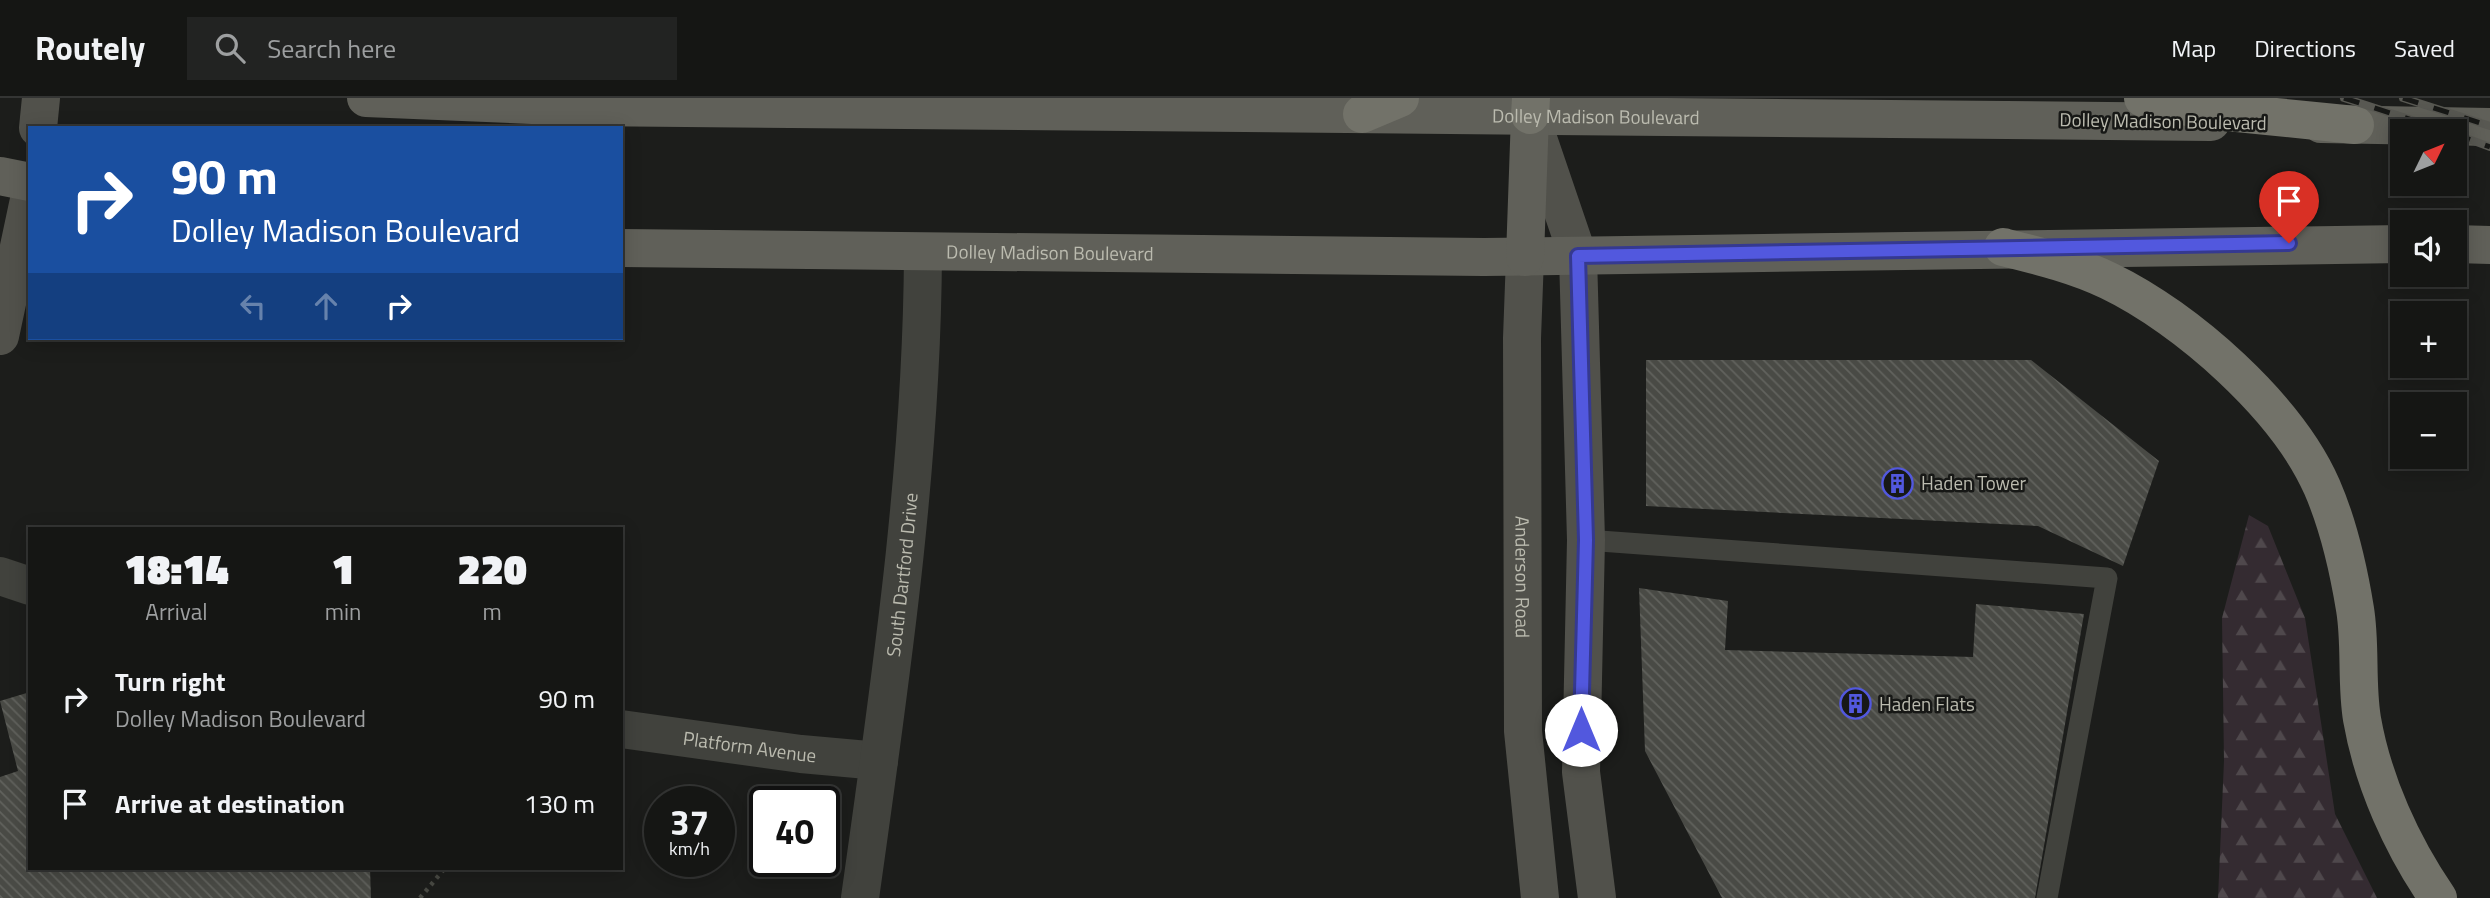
<!DOCTYPE html>
<html lang="en">
<head>
<meta charset="utf-8">
<style>
  body { margin:0; font-family:"Titillium Web",sans-serif; background:#222322; color:#f1f3f6; height:100vh; display:flex; flex-direction:column; font-size:26px; white-space:nowrap }
  * { box-sizing:border-box; margin:0 }
  p { font-size:23px; color:#9d9fa0 }
  .icon { flex:none; width:38px; height:38px; fill:none; stroke:currentColor; stroke-width:2; stroke-linecap:round; stroke-linejoin:round }
  .map { position:relative; flex:1; overflow:hidden }
  .drawer { position:absolute; left:28px; top:429px; width:595px; height:343px; display:flex; flex-direction:column; background:#151614; border-radius:0px; box-shadow:0 4px 18px #0003,0 0 0 2px #343534 }
  .drawer>* { flex:none }
  .banner { position:absolute; left:28px; top:28px; width:595px; height:214px; border-radius:0px; box-shadow:0 4px 18px #0003,0 0 0 2px #343534; background:#1a4fa0; color:#fff; overflow:hidden }
  .needle { width:46px; rotate:47deg }
  .fabs { position:absolute; left:2390px; top:21px; display:grid; gap:14px }
  .fabs a { display:grid; place-items:center; width:77px; height:77px; border-radius:0px; background:#151614; box-shadow:0 4px 18px #0003,0 0 0 2px #343534; font-size:35px }
  .speed { position:absolute; left:644px; top:688px; display:flex; gap:14px; font-size:35px; font-weight:700; text-align:center }
  .speed>* { display:grid; place-content:center; width:91px; height:91px; border-radius:50%; background:#151614; box-shadow:0 4px 18px #0003,0 0 0 2px #343534; line-height:1 }
  .speed small { font-size:18px; font-weight:400 }
  .speed .limit { border:4px solid #111; border-radius:10px; background:#fff; color:#111 }
  .pin { position:absolute; display:grid; place-items:center; width:60px; height:60px; color:#fff; margin:-72px -30px; border-radius:50% 50% 50% 0; rotate:-45deg; box-shadow:0 0 7px #0007 }
  .pin .icon { rotate:45deg }
  .me { position:absolute; width:77px; margin:-38px; rotate:0deg; stroke-linejoin:round; filter:drop-shadow(0 0 5px #0008) }
  .turn { display:flex; align-items:center; gap:24px; height:147px; padding:0 28px; font-size:32px }
  .turn .icon { width:91px; height:91px; stroke-width:2.5 }
  .turn b { display:block; font-size:49px; line-height:60px }
  .lanes { display:flex; align-items:center; height:66px; padding:0 28px; background:#0003; justify-content:center; gap:35px; direction:ltr }
  .lanes .off { opacity:.35 }
  .eta { display:flex; justify-content:space-evenly; align-items:center; height:119px; text-align:center }
  .eta b { font-size:42px; font-weight:800; line-height:49px }
  ul { padding:0; list-style:none }
  li { display:flex; align-items:center; gap:21px; height:105px; padding:0 28px }
  li div { flex:1 }
  li b { display:block; font-size:26px }
  li em { font-style:normal }
  header { display:flex; align-items:center; gap:42px; box-sizing:border-box; height:98px; padding:0 35px; background:#151614; border-bottom:2px solid #343534 }
  header strong { font-size:33px }
  nav { display:flex; gap:38px; margin-inline-start:auto; font-size:24px }
  .search { width:490px; height:63px; background:#222322; display:flex; align-items:center; gap:18px; box-sizing:border-box; padding:0 24px; border-radius:0px; color:#9d9fa0; font-size:26px }
  .map>svg:first-child { display:block }
  .forest { fill:url(#forest-firs) }
  .building { fill:url(#building-back-hatch) }
  .lines { fill:none; stroke-linecap:round; stroke-linejoin:round }
  .path { stroke:#484943; stroke-width:4.5; stroke-dasharray:3.5 5; stroke-linecap:butt }
  .lane { stroke:#41423d; stroke-width:21 }
  .street { stroke:#41423d; stroke-width:38 }
  .secondary { stroke:#51514b; stroke-width:38 }
  .primary { stroke:#606059; stroke-width:38 }
  .highway { stroke:#727269; stroke-width:38 }
  .rail-casing { stroke:#585852; stroke-width:8 }
  .rail { stroke:#171816; stroke-width:5; stroke-dasharray:16; stroke-linecap:butt }
  .route-casing { stroke:#353990; stroke-width:18 }
  .route { stroke:#5258de; stroke-width:12 }
  .labels { text-anchor:middle; stroke-width:5; stroke-linejoin:round; paint-order:stroke }
  .street-label { font-size:19px; fill:#bbbbaf; stroke:#171816 }
  .poi-label { font-size:19px; fill:#bbbbaf; stroke:#171816; text-anchor:start }
</style>
</head>
<body>
<header>
<strong>Routely</strong>
<div class="search"><svg class="icon" aria-label="search" viewBox="0 0 24 24"><circle cx="10" cy="10" r="6"/><path d="M15 15l6 6"/></svg>Search here</div>
<nav><a>Map</a><a>Directions</a><a>Saved</a></nav>
</header>
<div class="map">
<svg width="2490" height="800" viewBox="0 0 2490 800">
  <defs>
    <pattern id="forest-firs" width="22" height="20" patternUnits="userSpaceOnUse" patternTransform="scale(1.75)"><rect width="22" height="20" fill="#342b31"/><path d="M5 1l3.5 6h-7zM16 11l3.5 6h-7z" fill="#4f484c"/></pattern>
    <pattern id="building-back-hatch" width="6" height="6" patternUnits="userSpaceOnUse" patternTransform="scale(1.75)"><rect width="6" height="6" fill="#494a45"/><path d="M-1 5l2 2M0 0l6 6M5-1l2 2" fill="none" stroke="#61625d"/></pattern>
  </defs>
  <rect width="100%" height="100%" fill="#1c1d1b"/>
  <!-- forest -->
  <path class="forest" d="M2249 417 2268 428 2305 520 2335 716 2377 800H2218L2224 663 2222 520Z"/>
  <!-- building -->
  <path class="building" d="M1646 262H2031L2159 363 2123 468 2038 428 1646 408Z
    M1639 490 1728 503 1725 552 1973 559 1976 506 2084 516 2035 800H1722L1645 653Z
    M30 594V770H370L371 800H0V679L18 673 0 603Z"/>
  <g class="lines">
    <!-- path -->
    <path class="path" d="M420 800 445 770"/>
    <!-- lane -->
    <path class="lane" d="M1586 442 2107 480 2047 800"/>
    <!-- street -->
    <g class="street">
      <path d="M0 478 30 488"/>
      <path id="s1" d="M621 631 801 656 879 663"/>
      <path id="s2" d="M860 800C890 585 922 371 923 154"/>
    </g>
    <!-- secondary -->
    <g class="secondary">
      <path d="M1531 20 1578 158 1586 442 1581 674 1597 800"/>
      <path d="M38 30 41 0"/>
      <path id="s3" d="M1525 159 1522 240 1523 633 1540 800"/>
      <path d="M0 238 30 97"/>
    </g>
    <!-- primary -->
    <g class="primary">
      <path id="s4" d="M366 0 579 9 2211 24"/>
      <path d="M2321 26 2490 29"/>
      <path d="M0 78 30 84"/>
      <path d="M2455 146 2490 147"/>
      <path id="s5" d="M621 150 1484 159 2403 146"/>
      <path d="M1525 159 1530 17"/>
    </g>
    <!-- highway -->
    <path class="highway" d="M2143 0 2197 11 2355 27
      M1362 16 1400 0
      M1530 17 1531 0
      M2003 149C2039 158 2076 167 2109 183 2186 220 2287 309 2322 389 2339 428 2348 468 2355 511 2361 547 2356 585 2362 621 2373 684 2402 748 2438 800"/>
    <defs>
      <path id="rail" d="M2344 0 2446 33
        M2403 0 2490 28
        M2455 36 2490 49"/>
    </defs>
    <!-- rail casing -->
    <use href="#rail" class="rail-casing"/>
    <!-- rail -->
    <use href="#rail" class="rail"/>
  </g>
  <g class="lines">
    <defs>
      <path id="route" d="M1581 632 1586 442 1578 158 2289 145"/>
    </defs>
    <!-- route casing -->
    <use href="#route" class="route-casing"/>
    <!-- route -->
    <use href="#route" class="route"/>
  </g>
  <!-- icons -->
  <defs>
    <symbol id="building-ring" viewBox="-11 -11 22 22"><circle r="9.5" fill="#171816" stroke="#5258de" stroke-width="1.5"/><path d="M-4-6H4V6H1V3H-1V6H-4ZM-2.5-4.3h1.7v1.8h-1.7ZM.8-4.3h1.7v1.8H.8ZM-2.5-1h1.7V.8h-1.7ZM.8-1h1.7V.8H.8Z" fill="#5258de"/></symbol>
  </defs>
  <g fill-rule="evenodd">
    <use href="#building-ring" x="1880" y="368" width="35" height="35"/>
    <use href="#building-ring" x="1838" y="588" width="35" height="35"/>
  </g>
  <g class="labels">
    <!-- street labels -->
    <g class="street-label">
      <text dy="7" stroke="none"><textPath href="#s4" startOffset="1230">Dolley Madison Boulevard</textPath></text>
      <text transform="translate(2163 23) rotate(1)" y="7">Dolley Madison Boulevard</text>
      <text dy="7" stroke="none"><textPath href="#s5" startOffset="429">Dolley Madison Boulevard</textPath></text>
      <text dy="7" stroke="none"><textPath href="#s2" startOffset="326">South Dartford Drive</textPath></text>
      <text dy="7" stroke="none"><textPath href="#s3" startOffset="320">Anderson Road</textPath></text>
      <text dy="7" stroke="none"><textPath href="#s1" startOffset="130">Platform Avenue</textPath></text>
    </g>
    <!-- poi labels -->
    <g class="poi-label">
      <text x="1921" y="392">Haden Tower</text>
      <text x="1879" y="613">Haden Flats</text>
    </g>
  </g>
</svg>
<div class="fabs">
<a><svg class="needle" viewBox="-14 -14 28 28"><path d="M0-13l5 13h-10z" fill="#e53935"/><path d="M0 13l5-13h-10z" fill="#9d9fa0"/></svg></a>
<a><svg class="icon" aria-label="sound" viewBox="0 0 24 24"><path d="M4 9h4l5-4v14l-5-4H4zM17 9q2 3 0 6"/></svg></a>
<a>+</a>
<a>−</a>
</div>
<div class="speed"><div>37<small>km/h</small></div><div class="limit">40</div></div>
<div class="pin" style="left:2289px;top:145px;background:#d93025"><svg class="icon" aria-label="arrive" viewBox="0 0 24 24"><path d="M6 21V4h12l-3 4 3 4H6"/></svg></div>
<svg class="me" style="left:1581px;top:632px" viewBox="-20 -20 40 40"><circle r="19" fill="#fff"/><path d="M0-13L10 11 0 6-10 11z" fill="#5258de"/></svg>
<div class="banner">
<div class="turn"><svg class="icon" aria-label="right" viewBox="0 0 24 24"><path d="M7 20v-9h11M14 6l5 5-5 5"/></svg><div><b>90 m</b>Dolley Madison Boulevard</div></div>
<div class="lanes"><svg class="icon off" aria-label="left" viewBox="0 0 24 24"><path d="M17 20v-9H6M10 6l-5 5 5 5"/></svg><svg class="icon off" aria-label="ahead" viewBox="0 0 24 24"><path d="M12 20V5M6 11l6-6 6 6"/></svg><svg class="icon" aria-label="right" viewBox="0 0 24 24"><path d="M7 20v-9h11M14 6l5 5-5 5"/></svg></div>
</div>
<section class="drawer">
<div class="eta">
<div><b>18:14</b><p>Arrival</p></div>
<div><b>1</b><p>min</p></div>
<div><b>220</b><p>m</p></div>
</div>
<ul>
<li><svg class="icon" aria-label="right" viewBox="0 0 24 24"><path d="M7 20v-9h11M14 6l5 5-5 5"/></svg><div><b>Turn right</b><p>Dolley Madison Boulevard</p></div><em>90 m</em></li>
<li><svg class="icon" aria-label="arrive" viewBox="0 0 24 24"><path d="M6 21V4h12l-3 4 3 4H6"/></svg><div><b>Arrive at destination</b></div><em>130 m</em></li>
</ul>
</section>
</div>
</body>
</html>
